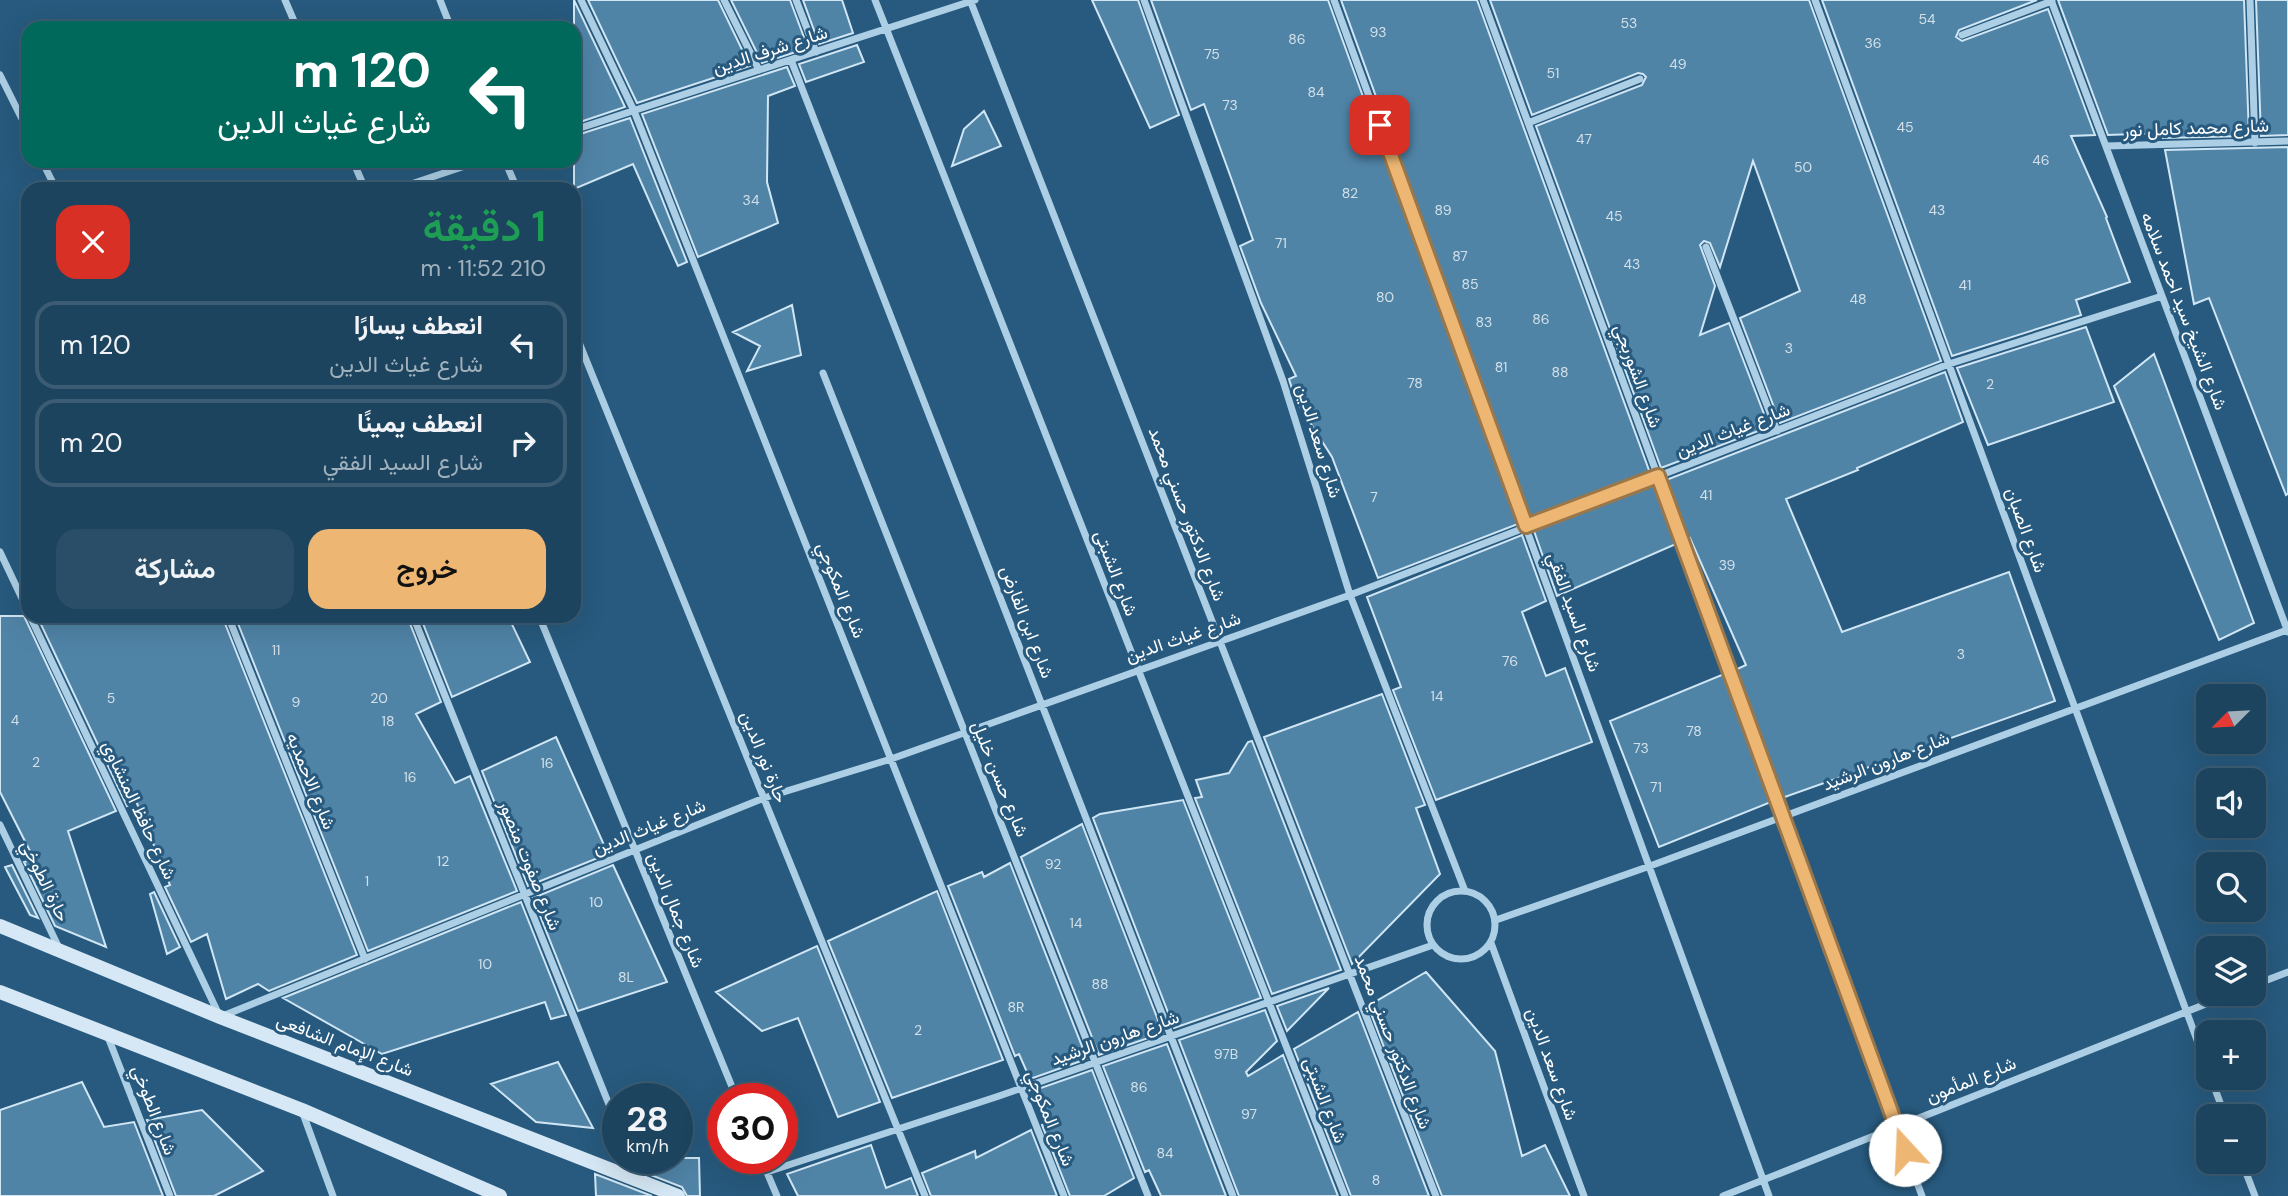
<!DOCTYPE html>
<html lang="ar">
<head>
<meta charset="utf-8">
<style>
  body { margin:0; font-family:"DM Sans",Vazirmatn,sans-serif; background:#2a4e67; color:#f1f3f6; direction:rtl; height:100vh; display:flex; flex-direction:column; font-size:26px; white-space:nowrap }
  * { box-sizing:border-box; margin:0 }
  p { font-size:23px; color:#a0b0bc }
  .icon { flex:none; width:38px; height:38px; fill:none; stroke:currentColor; stroke-width:2; stroke-linecap:round; stroke-linejoin:round }
  .map { position:relative; flex:1; overflow:hidden; direction:ltr }
  .panel { position:absolute; left:21px; top:182px; width:560px; height:441px; display:flex; flex-direction:column; background:#1d445e; border-radius:21px; box-shadow:0 7px 28px #0002,0 0 0 2px #3b5c73; direction:rtl }
  .panel>* { flex:none }
  .guide { position:absolute; left:21px; top:21px; width:560px; height:147px; border-radius:21px; box-shadow:0 7px 28px #0002,0 0 0 2px #3b5c73; direction:rtl; background:#00695c; color:#fff; overflow:hidden }
  .needle { width:46px; rotate:246deg }
  .controls { position:absolute; left:2196px; top:684px; display:grid; gap:14px }
  .controls a { display:grid; place-items:center; width:70px; height:70px; border-radius:14px; background:#1d445e; box-shadow:0 7px 28px #0002,0 0 0 2px #3b5c73; font-size:35px }
  .speed { position:absolute; left:602px; top:1083px; display:flex; gap:14px; font-size:35px; font-weight:700; text-align:center }
  .speed>* { display:grid; place-content:center; width:91px; height:91px; border-radius:50%; background:#1d445e; box-shadow:0 7px 28px #0002,0 0 0 2px #3b5c73; line-height:1 }
  .speed small { font-size:18px; font-weight:400 }
  .speed .limit { border:10px solid #d22; background:#fff; color:#111 }
  .pin { position:absolute; display:grid; place-items:center; width:60px; height:60px; color:#fff; margin:-30px; border-radius:14px; box-shadow:0 4px 10px #0006 }
  .me { position:absolute; width:77px; margin:-38px; rotate:340deg; stroke-linejoin:round; filter:drop-shadow(0 0 5px #0008) }
  .turn { display:flex; align-items:center; gap:24px; height:147px; padding:0 35px; font-size:32px }
  .turn .icon { width:91px; height:91px; stroke-width:2.5 }
  .turn b { display:block; font-size:49px; line-height:60px }
  .round { display:grid; place-items:center; flex:none; width:74px; height:74px; border-radius:21px; background:#2a4e67 }
  .headline { display:flex; align-items:center; justify-content:space-between; height:119px; padding:0 35px }
  h1 { font-size:42px; font-weight:600; line-height:52px; color:#1e9e55 }
  .button { display:flex; gap:14px; margin-top:auto; padding:14px 35px }
  .button a { flex:1; height:80px; border-radius:21px; background:#edb773; color:#111; font-size:28px; font-weight:600; line-height:80px; text-align:center }
  .button a+a { background:#2a4e67; color:#f1f3f6 }
  ul { padding:0; list-style:none }
  li { display:flex; align-items:center; gap:21px; height:88px; margin:0 14px 10px; padding:0 21px; border:4px solid #3b5c73; border-radius:21px }
  li div { flex:1 }
  li b { display:block; font-size:26px }
  li em { font-style:normal }
  .map>svg:first-child { display:block }
  .building { fill:#5084a7; stroke:#d0e6f4; stroke-width:2 }
  .lines { fill:none; stroke-linecap:round; stroke-linejoin:round }
  .street { stroke:#adcfe5; stroke-width:7 }
  .secondary { stroke:#d6e8f5; stroke-width:14 }
  .route-casing { stroke:#9a774b; stroke-width:18 }
  .route { stroke:#edb773; stroke-width:12 }
  .labels { text-anchor:middle; stroke-width:6; stroke-linejoin:round; paint-order:stroke }
  .number-label { font-size:14px; fill:#d3e0e9 }
  .street-label { font-size:18px; fill:#fff; stroke:#275a7e }
</style>
</head>
<body>
<div class="map">
<svg width="2288" height="1196" viewBox="0 0 2288 1196">
  <rect width="100%" height="100%" fill="#275a7e"/>
  <!-- building -->
  <path class="building" d="M574 0 625 107 574 124Z
    M588 0H718L750 66 637 103Z
    M731 0H790L808 48 762 63Z
    M803 0H842L853 33 819 44Z
    M1092 0H1138L1179 115 1150 128Z
    M1151 0H1328L1518 524 1378 578 1332 457 1295 399 1289 379 1296 376 1261 303 1240 246 1253 240 1230 175 1204 104 1191 110Z
    M1341 0H1477L1650 473 1529 519Z
    M1490 0H1809L1941 361 1780 423 1740 318 1800 291 1753 161 1720 267 1710 243 1704 241 1700 245 1715 286 1700 335 1729 323 1769 427 1661 468 1536 126 1642 85 1646 77 1643 74 1638 73 1532 115Z
    M1822 0H2037L1959 30 1956 37 1962 41 2048 9 2095 135 2071 136 2107 217 2106 218 2130 282 2076 300 2081 315 1952 356Z
    M2058 0H2244L2249 136 2163 138 2162 133 2108 135Z
    M2256 0H2288V135L2261 136Z
    M857 45 864 62 806 82 799 64Z
    M787 67 795 86 768 96 767 182 778 223 698 257 642 114Z
    M984 111 1001 146 952 166 964 129Z
    M630 118 687 262 678 266 633 164 574 189V136Z
    M2288 147V494L2286 495 2209 298 2194 304 2165 150Z
    M792 305 801 355 747 371 760 346 733 332Z
    M2086 327 2114 402 1988 445 1957 368Z
    M2154 354 2254 623 2219 640 2114 386Z
    M1945 372 1963 422 1857 468 1858 470 1786 499 1842 632 2009 572 2055 701 1782 798 1735 670 1746 665 1690 538 1687 539 1666 480Z
    M1654 484 1676 544 1557 596 1534 531Z
    M1522 535 1546 601 1522 612 1546 676 1565 668 1592 742 1436 800 1393 690 1401 687 1367 597Z
    M0 616H24L116 811 68 831 106 947 55 926 24 862 34 859 0 792Z
    M37 616H222L357 955 269 991 258 984 226 999 207 934 191 942 165 887 170 885 136 801 127 806Z
    M235 616H407L441 702 416 714 455 783 470 776 517 891 368 951Z
    M420 616H508L530 662 452 697Z
    M1724 674 1771 802 1659 847 1610 721Z
    M1382 694 1425 805 1416 808 1440 874 1352 964 1264 737Z
    M556 737 608 854 528 886 482 771Z
    M1252 741 1341 970 1272 994 1195 798 1202 797 1196 780 1229 773 1248 742Z
    M1183 800 1261 998 1174 1028 1093 818 1100 814Z
    M1082 824 1163 1033 1099 1055 1021 857Z
    M1010 863 1087 1059 1030 1079 1019 1054 1015 1056 948 886 982 872 984 877Z
    M12 865 38 918 30 915 5 867Z
    M613 865 667 982 578 1011 533 898Z
    M937 891 1003 1060 892 1098 828 941Z
    M154 892 180 947 167 954 150 894Z
    M521 902 566 1015 551 1019 545 1002 382 1054 283 998Z
    M817 946 880 1102 838 1117 798 1018 762 1031 716 992Z
    M1426 972 1495 1051 1522 1156 1545 1145 1570 1196H1442L1368 1006Z
    M1329 988 1287 1031 1277 1006Z
    M1265 1010 1277 1041 1246 1072 1248 1076 1283 1055 1338 1196H1239L1179 1040Z
    M1358 1012 1429 1196H1351L1294 1049Z
    M1167 1044 1226 1196H1161L1149 1170 1145 1172 1103 1066Z
    M558 1062 593 1128 536 1122 491 1084Z
    M1092 1070 1134 1178 1104 1196H1070L1042 1125 1049 1122 1035 1090Z
    M82 1082 104 1127 134 1122 163 1196H0V1110Z
    M202 1110 263 1171 214 1196H176L147 1120Z
    M1031 1130 1057 1196H931L922 1173 975 1151 976 1158Z
    M871 1145 886 1188 911 1178 918 1196H798L787 1174Z
    M637 1158H699L700 1196H687L682 1187 643 1172Z
    M595 1174 652 1196H596Z"/>
  <g class="lines">
    <!-- street -->
    <path class="street" d="M285 0 297 28
      M440 0 451 28
      M581 0 634 111 1064 1196
      M724 0 759 70
      M796 0 816 52
      M875 0 1345 1196
      M970 0 1436 1196
      M1144 0 1283 381 1350 595 1465 891
      M1334 0 1769 1196
      M1483 0 1922 1196
      M1815 0 2208 1070
      M2051 0 2288 632
      M2250 0 2255 143
      M1962 35 2052 1
      M791 60 1233 1196
      M0 75 28 131
      M1528 123 1640 79
      M574 130 975 0
      M2106 146 2288 141
      M42 161 56 189
      M353 161 365 189
      M505 161 517 189
      M396 189 480 161
      M1706 247 1777 431
      M574 330 925 1196
      M823 373 1148 1196
      M0 552 28 611
      M30 616 220 1017 764 798 891 759 1350 595 1949 364 2162 296
      M228 616 365 959
      M413 616 618 1127
      M539 616 737 1099
      M0 825 59 948
      M1427 925a34 34 0 1 1 68 0a34 34 0 1 1-68 0Z
      M1496 920 1650 866 2287 630
      M1491 943 1584 1196
      M2254 985 2288 972
      M108 1037 170 1196
      M2211 1078 2225 1116
      M302 1111 333 1196
      M630 1158 639 1179
      M761 1158 777 1196
      M2242 1162 2255 1196
      M767 1172 999 1096 1433 945
      M1723 1196 2231 994"/>
    <!-- secondary -->
    <path class="secondary" d="M0 926 220 1017 678 1196
      M0 992 302 1110 500 1196"/>
  </g>
  <g class="lines">
    <defs>
      <path id="route" d="M1380 125 1526 526 1658 476 1905 1150"/>
    </defs>
    <!-- route casing -->
    <use href="#route" class="route-casing"/>
    <!-- route -->
    <use href="#route" class="route"/>
  </g>
  <g class="labels">
    <!-- number labels -->
    <g class="number-label">
      <text x="1927" y="24">54</text>
      <text x="1629" y="28">53</text>
      <text x="1378" y="37">93</text>
      <text x="1297" y="44">86</text>
      <text x="1873" y="48">36</text>
      <text x="1212" y="59">75</text>
      <text x="1678" y="69">49</text>
      <text x="1553" y="78">51</text>
      <text x="1316" y="97">84</text>
      <text x="1230" y="110">73</text>
      <text x="1905" y="132">45</text>
      <text x="1584" y="144">47</text>
      <text x="2041" y="165">46</text>
      <text x="1803" y="172">50</text>
      <text x="1350" y="198">82</text>
      <text x="751" y="205">34</text>
      <text x="1443" y="215">89</text>
      <text x="1937" y="215">43</text>
      <text x="1614" y="221">45</text>
      <text x="1281" y="248">71</text>
      <text x="1460" y="261">87</text>
      <text x="1632" y="269">43</text>
      <text x="1470" y="289">85</text>
      <text x="1965" y="290">41</text>
      <text x="1385" y="302">80</text>
      <text x="1858" y="304">48</text>
      <text x="1541" y="324">86</text>
      <text x="1484" y="327">83</text>
      <text x="1789" y="353">3</text>
      <text x="1501" y="372">81</text>
      <text x="1560" y="377">88</text>
      <text x="1415" y="388">78</text>
      <text x="1990" y="389">2</text>
      <text x="1706" y="500">41</text>
      <text x="1374" y="502">7</text>
      <text x="1727" y="570">39</text>
      <text x="276" y="655">11</text>
      <text x="1961" y="659">3</text>
      <text x="1510" y="666">76</text>
      <text x="1437" y="701">14</text>
      <text x="111" y="703">5</text>
      <text x="379" y="703">20</text>
      <text x="296" y="707">9</text>
      <text x="15" y="725">4</text>
      <text x="388" y="726">18</text>
      <text x="1694" y="736">78</text>
      <text x="1641" y="753">73</text>
      <text x="36" y="767">2</text>
      <text x="547" y="768">16</text>
      <text x="410" y="782">16</text>
      <text x="1656" y="792">71</text>
      <text x="443" y="866">12</text>
      <text x="1053" y="869">92</text>
      <text x="367" y="886">1</text>
      <text x="596" y="907">10</text>
      <text x="1076" y="928">14</text>
      <text x="485" y="969">10</text>
      <text x="626" y="982">8L</text>
      <text x="1100" y="989">88</text>
      <text x="1016" y="1012">8R</text>
      <text x="918" y="1035">2</text>
      <text x="1226" y="1059">97B</text>
      <text x="1139" y="1092">86</text>
      <text x="1249" y="1119">97</text>
      <text x="1165" y="1158">84</text>
      <text x="1376" y="1185">8</text>
    </g>
    <!-- street labels -->
    <g class="street-label">
      <text transform="translate(770 50) rotate(-18)" y="6">شارع شرف الدين</text>
      <text transform="translate(2196 128) rotate(-2)" y="6">شارع محمد كامل نور</text>
      <text transform="translate(2184 311) rotate(69)" y="6">شارع الشيخ سيد احمد سلامه</text>
      <text transform="translate(1638 376) rotate(70)" y="6">شارع الشوربجي</text>
      <text transform="translate(1733 430) rotate(-21)" y="6">شارع غياث الدين</text>
      <text transform="translate(1319 441) rotate(73)" y="6">شارع سعد الدين</text>
      <text transform="translate(1187 514) rotate(69)" y="6">شارع الدكتور حسني محمد</text>
      <text transform="translate(2026 530) rotate(70)" y="6">شارع الصبان</text>
      <text transform="translate(1116 573) rotate(69)" y="6">شارع الشبتى</text>
      <text transform="translate(841 590) rotate(68)" y="6">شارع المكوجي</text>
      <text transform="translate(1574 612) rotate(70)" y="6">شارع السيد الفقي</text>
      <text transform="translate(1027 622) rotate(69)" y="6">شارع ابن الفارض</text>
      <text transform="translate(1183 637) rotate(-19)" y="6">شارع غياث الدين</text>
      <text transform="translate(764 757) rotate(68)" y="6">حارة نور الدين</text>
      <text transform="translate(1886 761) rotate(-21)" y="6">شارع هارون الرشيد</text>
      <text transform="translate(1000 779) rotate(68)" y="6">شارع حسن خليل</text>
      <text transform="translate(311 781) rotate(68)" y="6">شارع الاحمديه</text>
      <text transform="translate(139 810) rotate(65)" y="6">شارع حافظ المنشاوي</text>
      <text transform="translate(649 827) rotate(-22)" y="6">شارع غياث الدين</text>
      <text transform="translate(530 865) rotate(68)" y="6">شارع صفوت منصور</text>
      <text transform="translate(45 881) rotate(64)" y="6">حارة الطوخي</text>
      <text transform="translate(676 910) rotate(68)" y="6">شارع جمال الدين</text>
      <text transform="translate(1115 1038) rotate(-19)" y="6">شارع هارون الرشيد</text>
      <text transform="translate(1393 1042) rotate(69)" y="6">شارع الدكتور حسني محمد</text>
      <text transform="translate(345 1045) rotate(21)" y="6">شارع الإمام الشافعى</text>
      <text transform="translate(1552 1064) rotate(70)" y="6">شارع سعد الدين</text>
      <text transform="translate(1971 1080) rotate(-22)" y="6">شارع المأمون</text>
      <text transform="translate(1325 1100) rotate(69)" y="6">شارع الشبتى</text>
      <text transform="translate(154 1110) rotate(69)" y="6">شارع الطوخي</text>
      <text transform="translate(1050 1118) rotate(68)" y="6">شارع المكوجي</text>
    </g>
  </g>
</svg>
<div class="controls">
<a><svg class="needle" viewBox="-14 -14 28 28"><path d="M0-13l5 13h-10z" fill="#e53935"/><path d="M0 13l5-13h-10z" fill="#a0b0bc"/></svg></a>
<a><svg class="icon" aria-label="sound" viewBox="0 0 24 24"><path d="M4 9h4l5-4v14l-5-4H4zM17 9q2 3 0 6"/></svg></a>
<a><svg class="icon" aria-label="search" viewBox="0 0 24 24"><circle cx="10" cy="10" r="6"/><path d="M15 15l6 6"/></svg></a>
<a><svg class="icon" aria-label="layers" viewBox="0 0 24 24"><path d="M12 4l9 5-9 5-9-5zM3 14l9 5 9-5"/></svg></a>
<a>+</a>
<a>−</a>
</div>
<div class="speed"><div>28<small>km/h</small></div><div class="limit">30</div></div>
<div class="pin" style="left:1380px;top:125px;background:#d93025"><svg class="icon" aria-label="arrive" viewBox="0 0 24 24"><path d="M6 21V4h12l-3 4 3 4H6"/></svg></div>
<svg class="me" style="left:1905px;top:1150px" viewBox="-20 -20 40 40"><circle r="19" fill="#fff"/><path d="M0-13L10 11 0 6-10 11z" fill="#edb773"/></svg>
<div class="guide">
<div class="turn"><svg class="icon" aria-label="left" viewBox="0 0 24 24"><path d="M17 20v-9H6M10 6l-5 5 5 5"/></svg><div><b>120 m</b>شارع غياث الدين</div></div>
</div>
<section class="panel">
<div class="headline"><div><h1>1 دقيقة</h1><p>210 m · 11:52</p></div><a class="round" style="background:#d93025;color:#fff"><svg class="icon" aria-label="close" viewBox="0 0 24 24"><path d="M6 6l12 12M18 6L6 18"/></svg></a></div>
<ul>
<li><svg class="icon" aria-label="left" viewBox="0 0 24 24"><path d="M17 20v-9H6M10 6l-5 5 5 5"/></svg><div><b>انعطف يسارًا</b><p>شارع غياث الدين</p></div><em>120 m</em></li>
<li><svg class="icon" aria-label="right" viewBox="0 0 24 24"><path d="M7 20v-9h11M14 6l5 5-5 5"/></svg><div><b>انعطف يمينًا</b><p>شارع السيد الفقي</p></div><em>20 m</em></li>
</ul>
<div class="button"><a>خروج</a><a>مشاركة</a></div>
</section>
</div>
</body>
</html>
